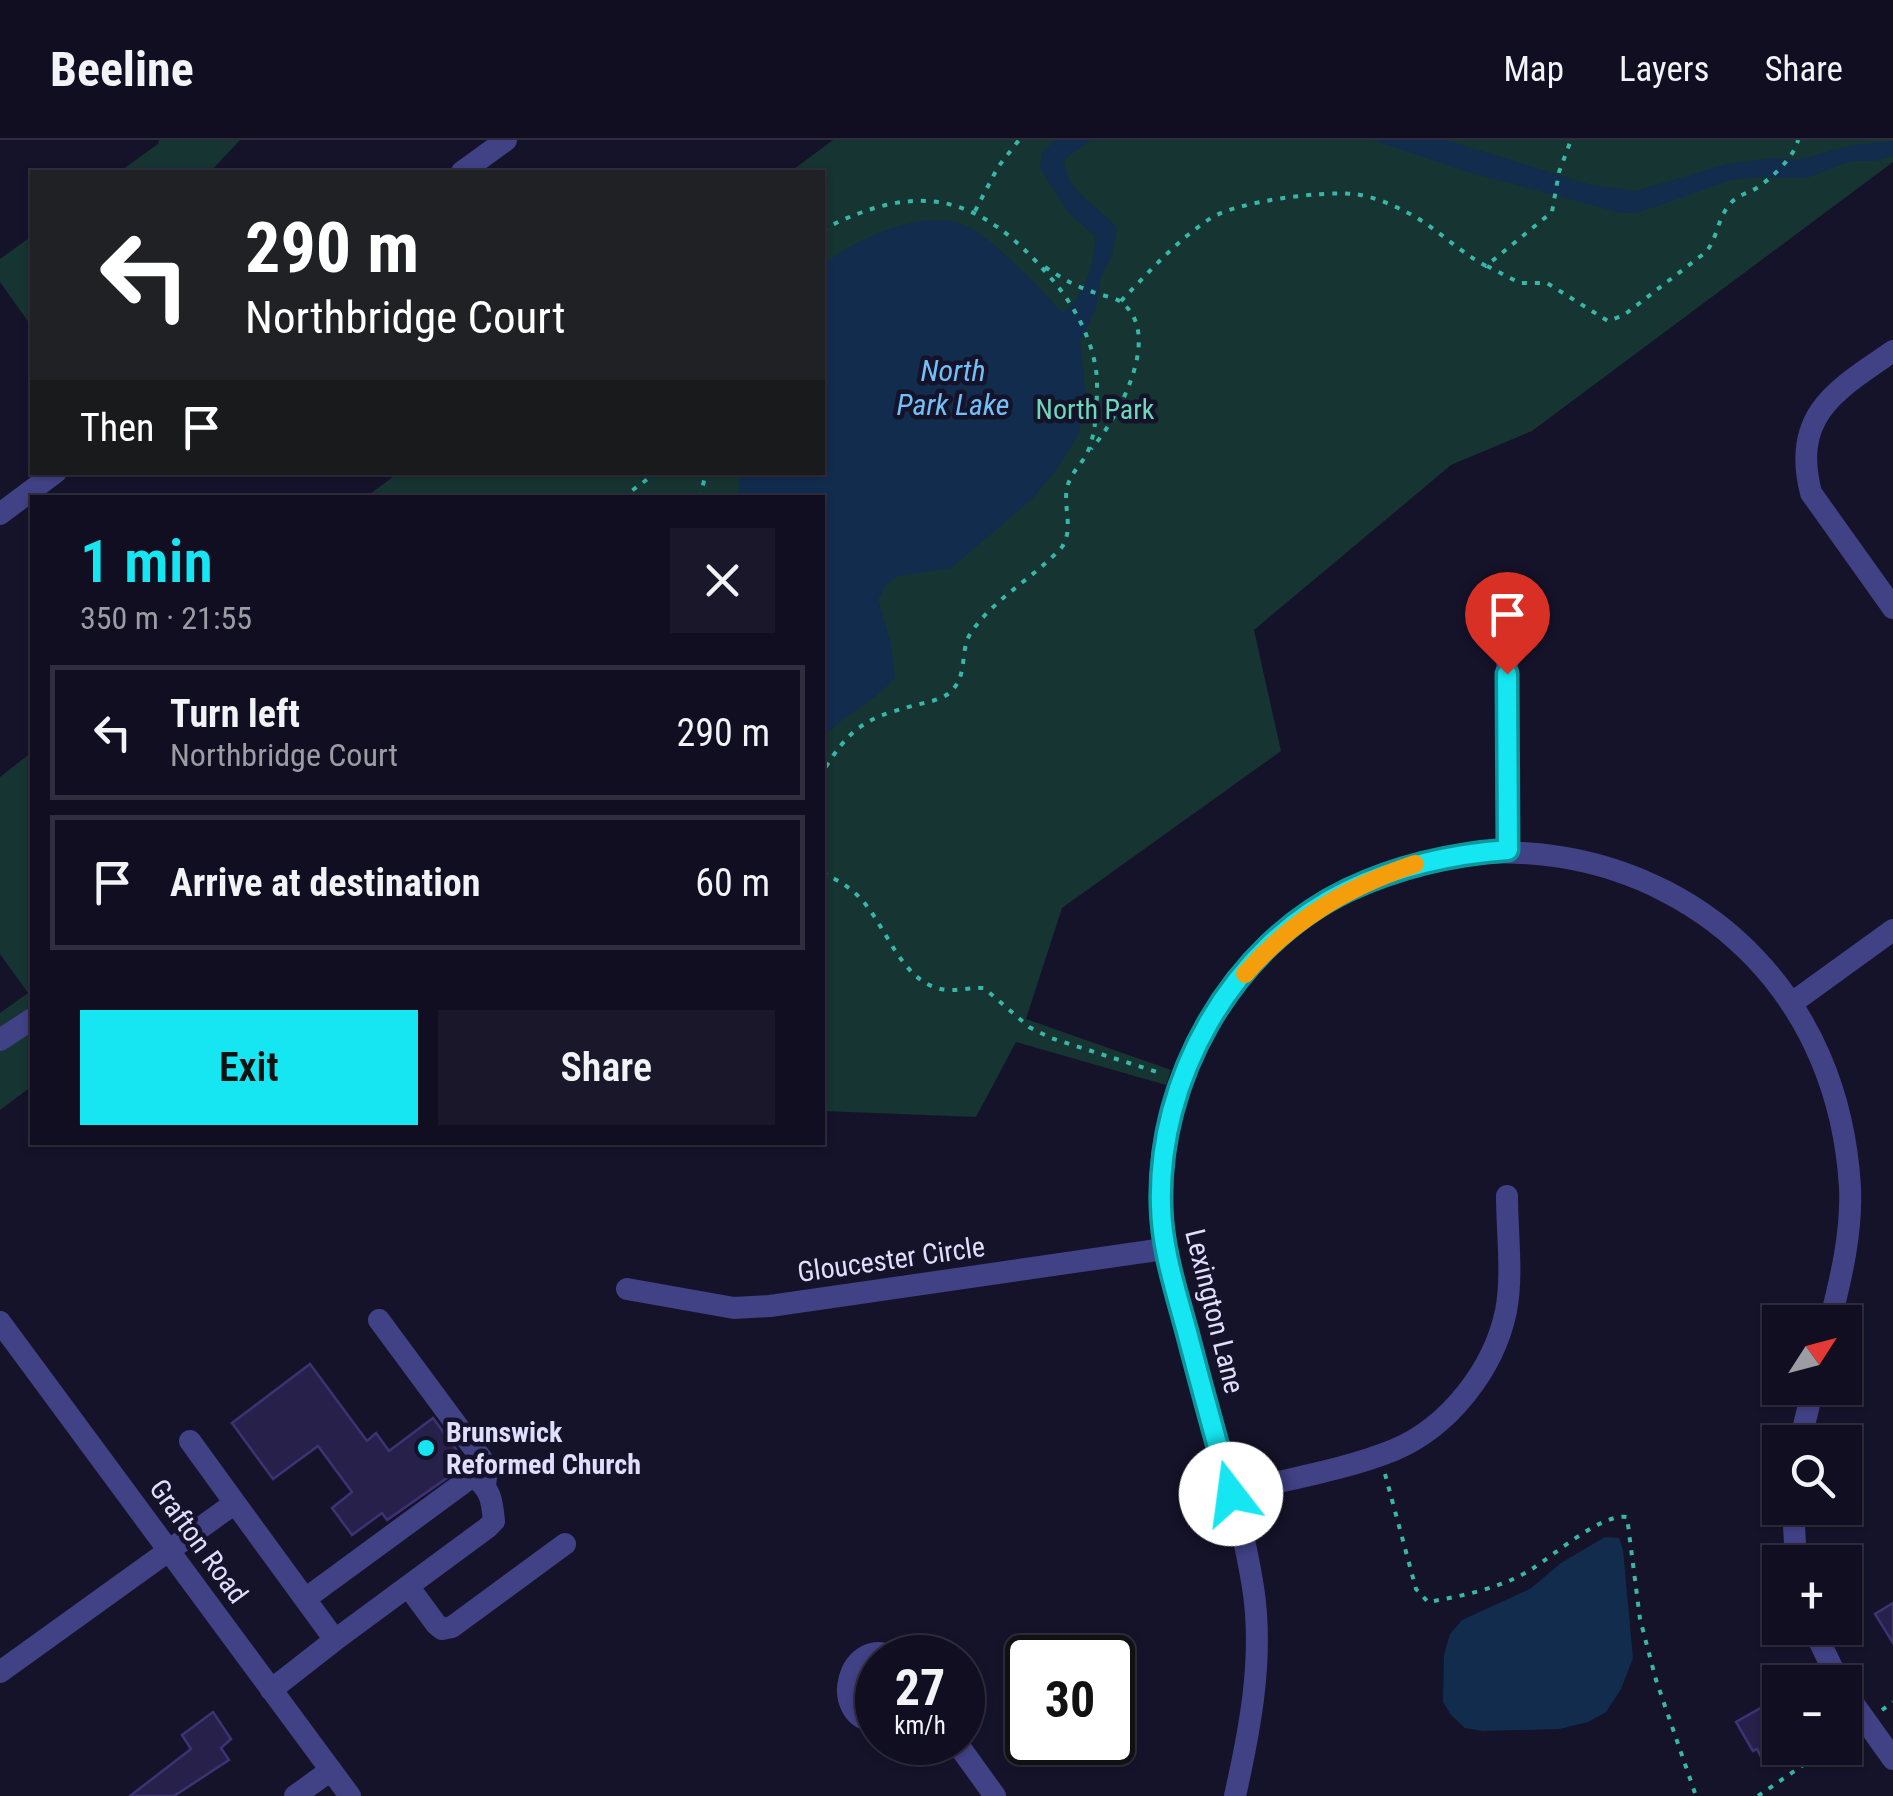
<!DOCTYPE html>
<html lang="en">
<head>
<meta charset="utf-8">
<style>
  body { margin:0; font-family:"Roboto Condensed",sans-serif; background:#191729; color:#f1f3f6; height:100vh; display:flex; flex-direction:column; font-size:38px; white-space:nowrap }
  * { box-sizing:border-box; margin:0 }
  p { font-size:32px; color:#9c9ca5 }
  .icon { flex:none; width:55px; height:55px; fill:none; stroke:currentColor; stroke-width:2; stroke-linecap:round; stroke-linejoin:round }
  .map { position:relative; flex:1; overflow:hidden }
  .details { position:absolute; left:30px; top:355px; width:795px; height:650px; display:flex; flex-direction:column; background:#100e20; border-radius:0px; box-shadow:0 2px 8px #0004,0 0 0 2px #302e3e }
  .details>* { flex:none }
  .guide { position:absolute; left:30px; top:30px; width:795px; height:305px; border-radius:0px; box-shadow:0 2px 8px #0004,0 0 0 2px #302e3e; background:#202124; color:#fff; overflow:hidden }
  .needle { width:65px; rotate:54deg }
  .fabs { position:absolute; left:1762px; top:1165px; display:grid; gap:20px }
  .fabs a { display:grid; place-items:center; width:100px; height:100px; border-radius:0px; background:#100e20; box-shadow:0 2px 8px #0004,0 0 0 2px #302e3e; font-size:50px }
  .speed { position:absolute; left:855px; top:1495px; display:flex; gap:20px; font-size:50px; font-weight:700; text-align:center }
  .speed>* { display:grid; place-content:center; width:130px; height:130px; border-radius:50%; background:#100e20; box-shadow:0 2px 8px #0004,0 0 0 2px #302e3e; line-height:1 }
  .speed small { font-size:25px; font-weight:400 }
  .speed .limit { border:5px solid #111; border-radius:15px; background:#fff; color:#111 }
  .pin { position:absolute; display:grid; place-items:center; width:85px; height:85px; color:#fff; margin:-102px -42px; border-radius:50% 50% 50% 0; rotate:-45deg; box-shadow:0 0 10px #0007 }
  .pin .icon { rotate:45deg }
  .me { position:absolute; width:110px; margin:-55px; rotate:345deg; stroke-linejoin:round; filter:drop-shadow(0 0 8px #0008) }
  .turn { display:flex; align-items:center; gap:35px; height:210px; padding:0 50px; font-size:45px }
  .turn .icon { width:130px; height:130px; stroke-width:2.5 }
  .turn b { display:block; font-size:70px; line-height:85px }
  .then { display:flex; align-items:center; height:95px; padding:0 50px; background:#0003; gap:20px; font-size:38px }
  .round { display:grid; place-items:center; flex:none; width:105px; height:105px; border-radius:0px; background:#191729 }
  .overview { display:flex; align-items:center; justify-content:space-between; height:170px; padding:0 50px }
  h1 { font-size:60px; font-weight:600; line-height:75px; color:#15e6f1 }
  .primary-button { display:flex; gap:20px; margin-top:auto; padding:20px 50px }
  .primary-button a { flex:1; height:115px; border-radius:0px; background:#15e6f1; color:#111; font-size:40px; font-weight:600; line-height:115px; text-align:center }
  .primary-button a+a { background:#191729; color:#f1f3f6 }
  ul { padding:0; list-style:none }
  li { display:flex; align-items:center; gap:30px; height:135px; margin:0 20px 15px; padding:0 30px; border:5px solid #302e3e; border-radius:0px }
  li div { flex:1 }
  li b { display:block; font-size:38px }
  li em { font-style:normal }
  header { display:flex; align-items:center; gap:60px; box-sizing:border-box; height:140px; padding:0 50px; background:#100e20; border-bottom:2px solid #302e3e }
  header strong { font-size:48px }
  nav { display:flex; gap:55px; margin-inline-start:auto; font-size:35px }
  .map>svg:first-child { display:block }
  .green { fill:#163431 }
  .water { fill:#122c4e }
  .building { fill:#26204a; stroke:#3d3374; stroke-width:2.5 }
  .lines { fill:none; stroke-linecap:round; stroke-linejoin:round }
  .path { stroke:#38b6a8; stroke-width:4; stroke-dasharray:5 8; stroke-linecap:butt }
  .minor { stroke:#414186; stroke-width:22 }
  .route-casing { stroke:#0e969d; stroke-width:25 }
  .route { stroke:#15e6f1; stroke-width:18 }
  .slow { stroke:#f59e0b; stroke-width:18 }
  .poi-dot { fill:#15e6f1; stroke:#15132a; stroke-width:4 }
  .labels { text-anchor:middle; stroke-width:9; stroke-linejoin:round; paint-order:stroke }
  .park-label { font-size:28px; fill:#6cdab9; stroke:#15132a }
  .street-label { font-size:28px; fill:#e0defd; stroke:#15132a }
  .poi-label { font-size:28px; font-weight:bold; fill:#e0defd; stroke:#15132a; text-anchor:start }
  .water-label { font-size:30px; font-style:italic; fill:#72c0f7; stroke:#15132a }
</style>
</head>
<body>
<header>
<strong>Beeline</strong>
<nav><a>Map</a><a>Layers</a><a>Share</a></nav>
</header>
<div class="map">
<svg width="1893" height="1656" viewBox="0 0 1893 1656">
  <rect width="100%" height="100%" fill="#15132a"/>
  <!-- green -->
  <path class="green" d="M159 0H240L210 32H119L158 4Z
    M833 0H1893V22L1532 291 1451 325 1254 490 1281 611 1062 768 1026 879 1171 930 1166 945 1016 902 976 977 823 971 822 358H365L398 333 822 332V32H790Z
    M32 96V187L0 142V119Z
    M32 612V946L0 970V873L28 853 0 814V637Z"/>
  <!-- water -->
  <path class="water" d="M1055 0H1090L1064 20C1065 52 1099 65 1117 88L1112 115 1100 140 1096 169 1080 202 1086 260 1079 293 1057 329 1031 360 951 428 898 436 885 446 878 460 891 504 895 537C875 562 844 574 823 598L822 358 738 357 741 333 822 332 823 125C853 100 922 69 962 84 989 94 1043 150 1062 173 1084 160 1095 121 1095 96L1068 72 1040 28 1042 13Z
    M1373 0H1446L1591 45 1636 51 1727 24 1775 18 1797 20 1853 5 1893 1V16L1874 21H1852L1806 38 1755 37 1731 40 1637 73H1622L1464 31Z
    M1605 1397 1619 1398 1623 1410 1633 1518 1621 1549 1606 1572 1588 1582 1559 1589 1483 1591 1465 1588 1451 1575 1443 1562 1444 1515 1450 1494 1462 1480 1530 1449 1561 1423Z"/>
  <!-- building -->
  <path class="building" d="M310 1224 367 1301 376 1293 389 1311 433 1278 467 1324 387 1380 382 1373 352 1395 332 1368 352 1352 318 1306 273 1339 232 1283Z
    M1893 1463V1503L1875 1474Z
    M1780 1557V1611L1763 1621 1757 1609 1753 1611 1736 1582Z
    M213 1572 231 1599 221 1608 229 1620 174 1656H130L191 1609 182 1595Z"/>
  <g class="lines">
    <!-- path -->
    <path class="path" d="M975 71 998 27 1019 0
      M822 90C920 39 980 55 1050 137 1074 164 1095 203 1097 240 1097 261 1097 295 1086 315 1080 326 1070 334 1067 348 1063 368 1074 388 1062 407 1035 437 996 457 972 491 958 510 970 537 948 554 938 561 923 563 912 566 863 579 849 589 822 633
      M1487 126 1520 143H1547L1608 181 1624 175 1706 112C1718 97 1717 79 1730 64 1738 54 1748 54 1758 47 1772 38 1795 16 1798 0
      M1045 127C1061 138 1075 146 1093 152 1102 156 1116 157 1122 163 1164 195 1117 280 1091 309
      M1121 161C1149 132 1177 100 1211 78 1239 61 1321 51 1354 54 1371 56 1389 63 1404 71 1434 85 1456 110 1486 126L1552 72 1559 32 1571 0
      M622 358 657 332
      M700 358 706 332
      M822 733C838 740 850 747 861 759 886 786 900 837 937 848 953 853 968 847 984 848L1029 887 1051 898 1163 934
      M1385 1334 1416 1449 1428 1462C1462 1456 1502 1448 1532 1429 1554 1415 1602 1373 1627 1377L1640 1479 1656 1540 1696 1656
      M1882 1570 1893 1562
      M1758 1656 1828 1608"/>
    <!-- minor -->
    <path class="minor" d="M462 32 506 0
      M1893 211C1836 250 1791 275 1811 353L1893 468
      M0 374 56 332
      M1507 463 1508 710
      M1792 863 1893 790
      M0 900 32 879
      M627 1149 734 1168 770 1166 1164 1109
      M379 1180 484 1322 487 1330 485 1345
      M0 1182 350 1656
      M190 1301 235 1363
      M1800 1302 1813 1248
      M1231 1353C1283 1340 1345 1330 1394 1310 1449 1287 1494 1229 1506 1171 1513 1134 1507 1094 1507 1056
      M1793 1368 1796 1422
      M408 1446 436 1484 442 1489 452 1487 565 1404
      M305 1459 466 1341 474 1337C491 1349 492 1361 494 1381L487 1388 335 1500
      M1813 1488 1839 1542
      M0 1532 235 1363 335 1500 271 1550
      M1845 1552 1893 1619
      M878 1582C826 1579 848 1492 896 1518
      M956 1602 995 1656
      M295 1656 331 1630
      M1235 1656C1250 1589 1264 1517 1253 1447 1240 1366 1213 1287 1191 1208 1182 1176 1171 1143 1165 1110 1155 1056 1160 990 1181 939 1325 585 1827 665 1850 1047 1852 1093 1841 1138 1830 1182"/>
  </g>
  <g class="lines">
    <defs>
      <path id="route" d="M1231 1354C1216 1300 1201 1246 1187 1192 1176 1151 1162 1110 1161 1066 1157 940 1231 806 1348 750 1399 726 1451 714 1508 710L1507 534"/>
    </defs>
    <!-- route casing -->
    <use href="#route" class="route-casing"/>
    <!-- route -->
    <use href="#route" class="route"/>
    <!-- slow -->
    <path class="slow" d="M1245 834C1292 780 1347 747 1415 724"/>
  </g>
  <!-- markers -->
  <circle class="poi-dot" cx="426" cy="1308" r="10"/>
  <g class="labels">
    <!-- park labels -->
    <g class="park-label">
      <text x="1095" y="279">North Park</text>
    </g>
    <!-- street labels -->
    <g class="street-label">
      <text transform="translate(891 1119) rotate(-8)" y="10">Gloucester Circle</text>
      <text transform="translate(1215 1171) rotate(76)" y="10">Lexington Lane</text>
      <text transform="translate(199 1401) rotate(54)" y="10">Grafton Road</text>
    </g>
    <!-- poi labels -->
    <g class="poi-label">
      <text x="446" y="1302">Brunswick<tspan x="446" dy="32">Reformed Church</tspan></text>
    </g>
    <!-- water labels -->
    <g class="water-label">
      <text x="953" y="241">North<tspan x="953" dy="34">Park Lake</tspan></text>
    </g>
  </g>
</svg>
<div class="fabs">
<a><svg class="needle" viewBox="-14 -14 28 28"><path d="M0-13l5 13h-10z" fill="#e53935"/><path d="M0 13l5-13h-10z" fill="#9c9ca5"/></svg></a>
<a><svg class="icon" aria-label="search" viewBox="0 0 24 24"><circle cx="10" cy="10" r="6"/><path d="M15 15l6 6"/></svg></a>
<a>+</a>
<a>−</a>
</div>
<div class="speed"><div>27<small>km/h</small></div><div class="limit">30</div></div>
<div class="pin" style="left:1507px;top:534px;background:#d93025"><svg class="icon" aria-label="arrive" viewBox="0 0 24 24"><path d="M6 21V4h12l-3 4 3 4H6"/></svg></div>
<svg class="me" style="left:1231px;top:1354px" viewBox="-20 -20 40 40"><circle r="19" fill="#fff"/><path d="M0-13L10 11 0 6-10 11z" fill="#15e6f1"/></svg>
<div class="guide">
<div class="turn"><svg class="icon" aria-label="left" viewBox="0 0 24 24"><path d="M17 20v-9H6M10 6l-5 5 5 5"/></svg><div><b>290 m</b>Northbridge Court</div></div>
<div class="then">Then<svg class="icon" aria-label="arrive" viewBox="0 0 24 24"><path d="M6 21V4h12l-3 4 3 4H6"/></svg></div>
</div>
<section class="details">
<div class="overview"><div><h1>1 min</h1><p>350 m · 21:55</p></div><a class="round"><svg class="icon" aria-label="close" viewBox="0 0 24 24"><path d="M6 6l12 12M18 6L6 18"/></svg></a></div>
<ul>
<li><svg class="icon" aria-label="left" viewBox="0 0 24 24"><path d="M17 20v-9H6M10 6l-5 5 5 5"/></svg><div><b>Turn left</b><p>Northbridge Court</p></div><em>290 m</em></li>
<li><svg class="icon" aria-label="arrive" viewBox="0 0 24 24"><path d="M6 21V4h12l-3 4 3 4H6"/></svg><div><b>Arrive at destination</b></div><em>60 m</em></li>
</ul>
<div class="primary-button"><a>Exit</a><a>Share</a></div>
</section>
</div>
</body>
</html>
